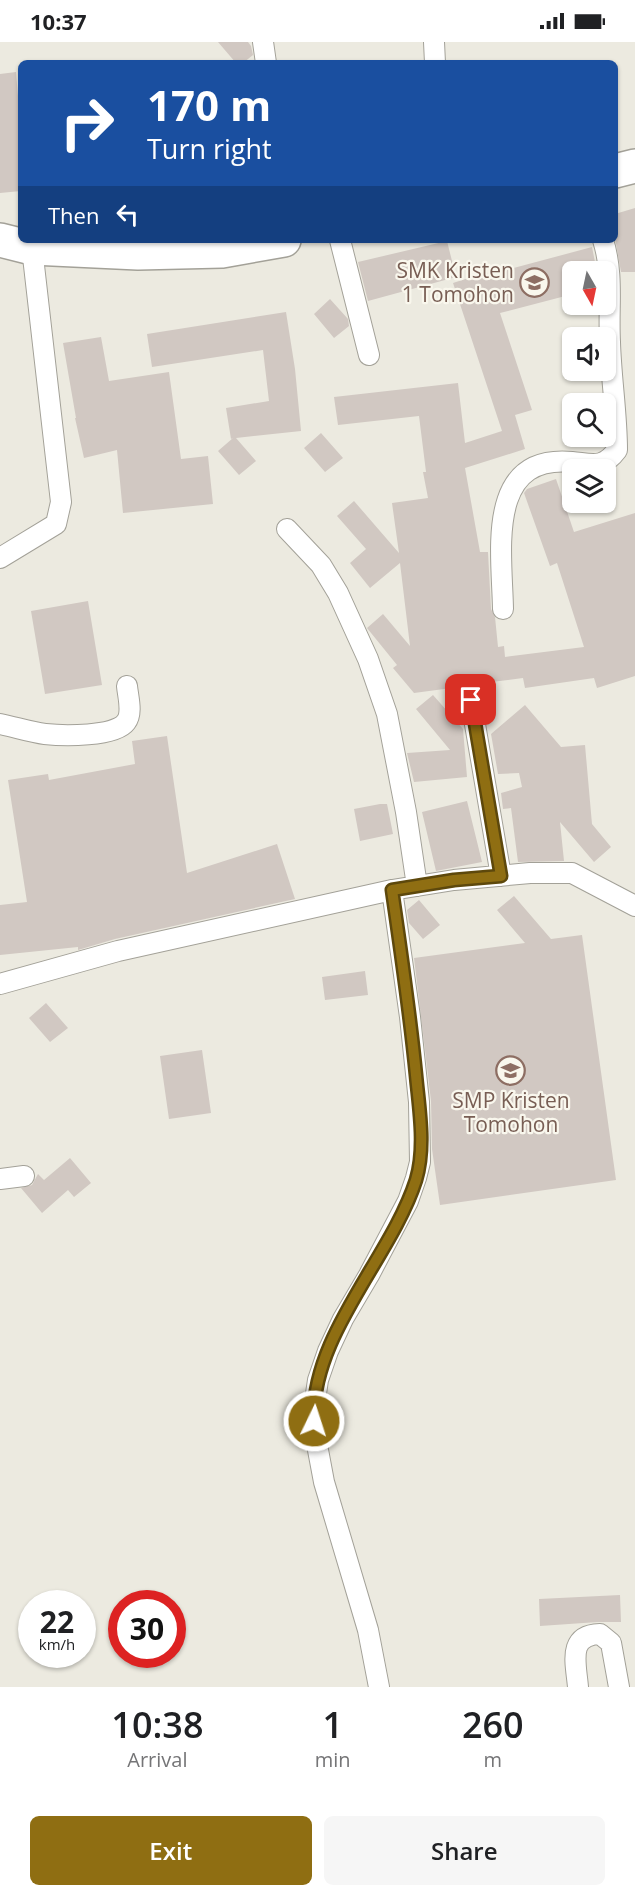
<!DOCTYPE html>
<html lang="en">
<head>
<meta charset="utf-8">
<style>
  body { margin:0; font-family:"Open Sans",sans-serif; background:#f6f6f6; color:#202124; height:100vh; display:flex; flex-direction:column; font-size:22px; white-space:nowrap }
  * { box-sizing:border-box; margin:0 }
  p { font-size:20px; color:#757577 }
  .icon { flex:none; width:33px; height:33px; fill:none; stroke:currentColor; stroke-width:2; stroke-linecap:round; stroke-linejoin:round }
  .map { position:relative; height:1645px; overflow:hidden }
  .side { display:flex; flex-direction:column; background:#fff; flex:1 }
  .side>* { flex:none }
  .guide { position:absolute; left:18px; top:18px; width:600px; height:183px; border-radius:9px; box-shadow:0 2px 4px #0004; background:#1a4fa0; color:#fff; overflow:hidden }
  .needle { width:39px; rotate:171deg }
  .buttons { position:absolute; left:562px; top:219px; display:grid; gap:12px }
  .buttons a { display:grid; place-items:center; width:54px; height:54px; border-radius:9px; background:#fff; box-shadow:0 2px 4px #0004; font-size:30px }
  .speed { position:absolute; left:18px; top:1548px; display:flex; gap:12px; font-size:30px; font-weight:700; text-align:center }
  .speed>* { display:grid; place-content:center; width:78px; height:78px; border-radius:50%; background:#fff; box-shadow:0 2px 4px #0004; line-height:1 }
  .speed small { font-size:15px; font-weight:400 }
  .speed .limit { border:9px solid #d22; background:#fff; color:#111 }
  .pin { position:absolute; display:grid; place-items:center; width:51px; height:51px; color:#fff; margin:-26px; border-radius:12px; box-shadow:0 3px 9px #0006 }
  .me { position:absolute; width:66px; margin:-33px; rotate:4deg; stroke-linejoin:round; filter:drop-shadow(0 0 4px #0008) }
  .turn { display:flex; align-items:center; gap:21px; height:126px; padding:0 30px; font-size:27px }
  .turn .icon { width:78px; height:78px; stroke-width:2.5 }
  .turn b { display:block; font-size:42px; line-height:51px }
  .then { display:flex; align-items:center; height:57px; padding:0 30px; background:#0003; gap:12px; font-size:22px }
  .eta { display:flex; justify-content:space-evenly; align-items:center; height:102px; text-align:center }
  .eta b { font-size:36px; font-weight:600; line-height:42px }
  .action { display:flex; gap:12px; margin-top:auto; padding:12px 30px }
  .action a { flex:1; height:69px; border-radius:9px; background:#8f6e12; color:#fff; font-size:24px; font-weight:600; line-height:69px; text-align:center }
  .action a+a { background:#f6f6f6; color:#202124 }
  .status { display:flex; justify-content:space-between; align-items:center; height:42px; padding:0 30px; background:#fff; direction:ltr }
  .status svg { height:16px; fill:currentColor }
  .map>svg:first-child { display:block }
  .building { fill:#d1c8c2 }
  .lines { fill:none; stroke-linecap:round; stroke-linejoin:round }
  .street-casing { stroke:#a3a198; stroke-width:22 }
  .highway-casing { stroke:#a3a198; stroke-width:36 }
  .street { stroke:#fff; stroke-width:20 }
  .highway { stroke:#fff; stroke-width:33 }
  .route-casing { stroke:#5d480c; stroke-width:15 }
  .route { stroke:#8f6e12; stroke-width:10 }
  .labels { text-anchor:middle; stroke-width:4.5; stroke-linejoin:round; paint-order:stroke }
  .education-label { font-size:21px; fill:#785e54; stroke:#f9f7ed; text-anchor:end }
</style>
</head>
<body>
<div class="status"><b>10:37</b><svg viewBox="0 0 49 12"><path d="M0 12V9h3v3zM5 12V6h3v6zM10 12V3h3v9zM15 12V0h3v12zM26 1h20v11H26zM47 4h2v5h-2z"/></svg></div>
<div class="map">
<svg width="635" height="1645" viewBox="0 0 635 1645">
  <rect width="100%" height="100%" fill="#eceae0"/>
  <!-- building -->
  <path class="building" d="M218 0H248L251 4 253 13 243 21H236Z
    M16 30 19 66H21V149L0 151V32Z
    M635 166V230H621L615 196V172Z
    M447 199 456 235 368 259 358 220Z
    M592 205 597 230H573V252L500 271 532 368 515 373 525 407 465 426 480 510H488L491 567 495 575 498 605 504 604 505 615 584 605 557 521 550 524 524 451 527 447 556 437 574 490 635 471V634L597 646 594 636 525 646 523 636 483 641 482 634 459 637V645L414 651 393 626 397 623 367 586 383 572 410 604 400 521 370 546 350 521 366 507 337 474 354 459 399 511 392 461 428 456 423 430H426L419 374 338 383 334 355 458 341 465 401 502 389 453 241 487 230 488 233Z
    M330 257 348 277 349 284 334 296 314 272Z
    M286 270 295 327 301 389 236 396 256 419 239 433 218 409 233 396 231 397 226 366 269 359 263 308 152 325 147 292Z
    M101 295 109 339 169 330 181 417 208 414 213 462 123 471 117 408 84 416 75 376H76L63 301Z
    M321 391 343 416 325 430 304 406Z
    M88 559 102 643 45 652 31 569Z
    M433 653 463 687 467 735 414 740 407 711 450 708 416 667Z
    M525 663 561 705 585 703 592 782 611 805 594 820 560 780 564 819 518 820 511 766 503 767 501 751 522 745 519 731 498 732 491 692Z
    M167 694 187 831 277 802 295 857 115 897 78 908V905L0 913V863L27 860 8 738 48 732 49 738 135 722 132 699Z
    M467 759 482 820 436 829 422 770Z
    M380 762H387L393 792 360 799 354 767Z
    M514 854 551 897 582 893 616 1138 440 1163 432 1107 431 1059 414 916 525 901 497 868Z
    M419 858 440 883 423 897 409 881 407 868Z
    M365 929 368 953 325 958 322 935Z
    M46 961 68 986 50 1000 29 976Z
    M202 1008 211 1071 169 1077 160 1014Z
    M70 1116 91 1141 74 1155 68 1148 42 1171 21 1146 32 1143 38 1132 44 1138Z
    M620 1553 621 1580H598L540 1584 539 1557Z"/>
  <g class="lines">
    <defs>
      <path id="street" d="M263 0 266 21
        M434 0 435 21
        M340 198 369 313
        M287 487 321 523 338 551 368 617 387 672 406 770 417 844
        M0 516 56 482 61 460 32 206
        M503 567C502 510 485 412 572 420 593 422 603 427 617 408 617 372 611 336 610 300 608 265 614 233 603 198
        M471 659 501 834
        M0 682C15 685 30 690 45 692 63 694 115 695 126 680 133 671 128 655 127 644
        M0 942 118 909 392 848 454 838 530 831H572L635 864
        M0 1137 24 1134
        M379 1645 368 1588 324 1440 315 1392 314 1365 318 1338 328 1309 343 1277 369 1233 408 1159 416 1136 420 1120 419 1060 410 975 392 848
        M578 1645C576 1621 567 1593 600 1592L611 1601 619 1645"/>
      <path id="highway" d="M615 129 635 124
        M0 198 32 206 138 211 222 209 284 198"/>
    </defs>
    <!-- street casing -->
    <use href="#street" class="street-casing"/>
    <!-- highway casing -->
    <use href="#highway" class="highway-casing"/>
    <!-- street -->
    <use href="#street" class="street"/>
    <!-- highway -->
    <use href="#highway" class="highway"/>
  </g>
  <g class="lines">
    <defs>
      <path id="route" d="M314 1379C310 1294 391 1216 416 1138 426 1105 419 1066 416 1033 410 971 401 910 392 848L454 838 501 834 471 658"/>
    </defs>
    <!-- route casing -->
    <use href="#route" class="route-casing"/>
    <!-- route -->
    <use href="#route" class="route"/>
  </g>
  <!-- icons -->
  <defs>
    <symbol id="school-ring" viewBox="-11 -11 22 22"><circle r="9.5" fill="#f9f7ed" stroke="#8d6e63" stroke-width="1.5"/><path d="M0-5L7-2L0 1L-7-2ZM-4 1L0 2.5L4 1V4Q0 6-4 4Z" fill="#8d6e63"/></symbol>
  </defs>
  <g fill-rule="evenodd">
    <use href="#school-ring" x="518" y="224" width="33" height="33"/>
    <use href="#school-ring" x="494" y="1012" width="33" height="33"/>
  </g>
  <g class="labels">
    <!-- education labels -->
    <g class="education-label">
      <text x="514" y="236">SMK Kristen<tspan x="514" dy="24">1 Tomohon</tspan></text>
      <text x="511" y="1066" text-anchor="middle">SMP Kristen<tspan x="511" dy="24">Tomohon</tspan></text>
    </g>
  </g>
</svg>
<div class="buttons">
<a><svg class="needle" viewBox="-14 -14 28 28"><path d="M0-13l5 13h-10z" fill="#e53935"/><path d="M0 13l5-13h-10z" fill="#757577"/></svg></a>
<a><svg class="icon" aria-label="sound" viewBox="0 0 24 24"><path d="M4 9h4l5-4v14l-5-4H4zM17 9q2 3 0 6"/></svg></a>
<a><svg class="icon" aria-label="search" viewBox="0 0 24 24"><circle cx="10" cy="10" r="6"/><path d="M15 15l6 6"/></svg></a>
<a><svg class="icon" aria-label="layers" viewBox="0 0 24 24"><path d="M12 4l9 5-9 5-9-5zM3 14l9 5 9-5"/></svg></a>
</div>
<div class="speed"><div>22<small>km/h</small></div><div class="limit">30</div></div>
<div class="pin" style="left:471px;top:658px;background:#d93025"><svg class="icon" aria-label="arrive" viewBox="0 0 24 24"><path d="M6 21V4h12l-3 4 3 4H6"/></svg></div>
<svg class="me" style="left:314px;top:1379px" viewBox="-20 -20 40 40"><circle r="17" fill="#8f6e12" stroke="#fff" stroke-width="3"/><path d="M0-11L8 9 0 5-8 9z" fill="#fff"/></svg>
<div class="guide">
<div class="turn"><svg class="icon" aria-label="right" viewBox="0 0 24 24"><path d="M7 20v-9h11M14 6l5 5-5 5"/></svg><div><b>170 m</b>Turn right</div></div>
<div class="then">Then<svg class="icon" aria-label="left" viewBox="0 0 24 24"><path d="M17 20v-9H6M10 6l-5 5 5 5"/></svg></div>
</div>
</div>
<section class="side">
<div class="eta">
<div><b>10:38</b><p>Arrival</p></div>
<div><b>1</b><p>min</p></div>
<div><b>260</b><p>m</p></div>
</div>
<div class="action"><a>Exit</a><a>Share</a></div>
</section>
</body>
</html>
